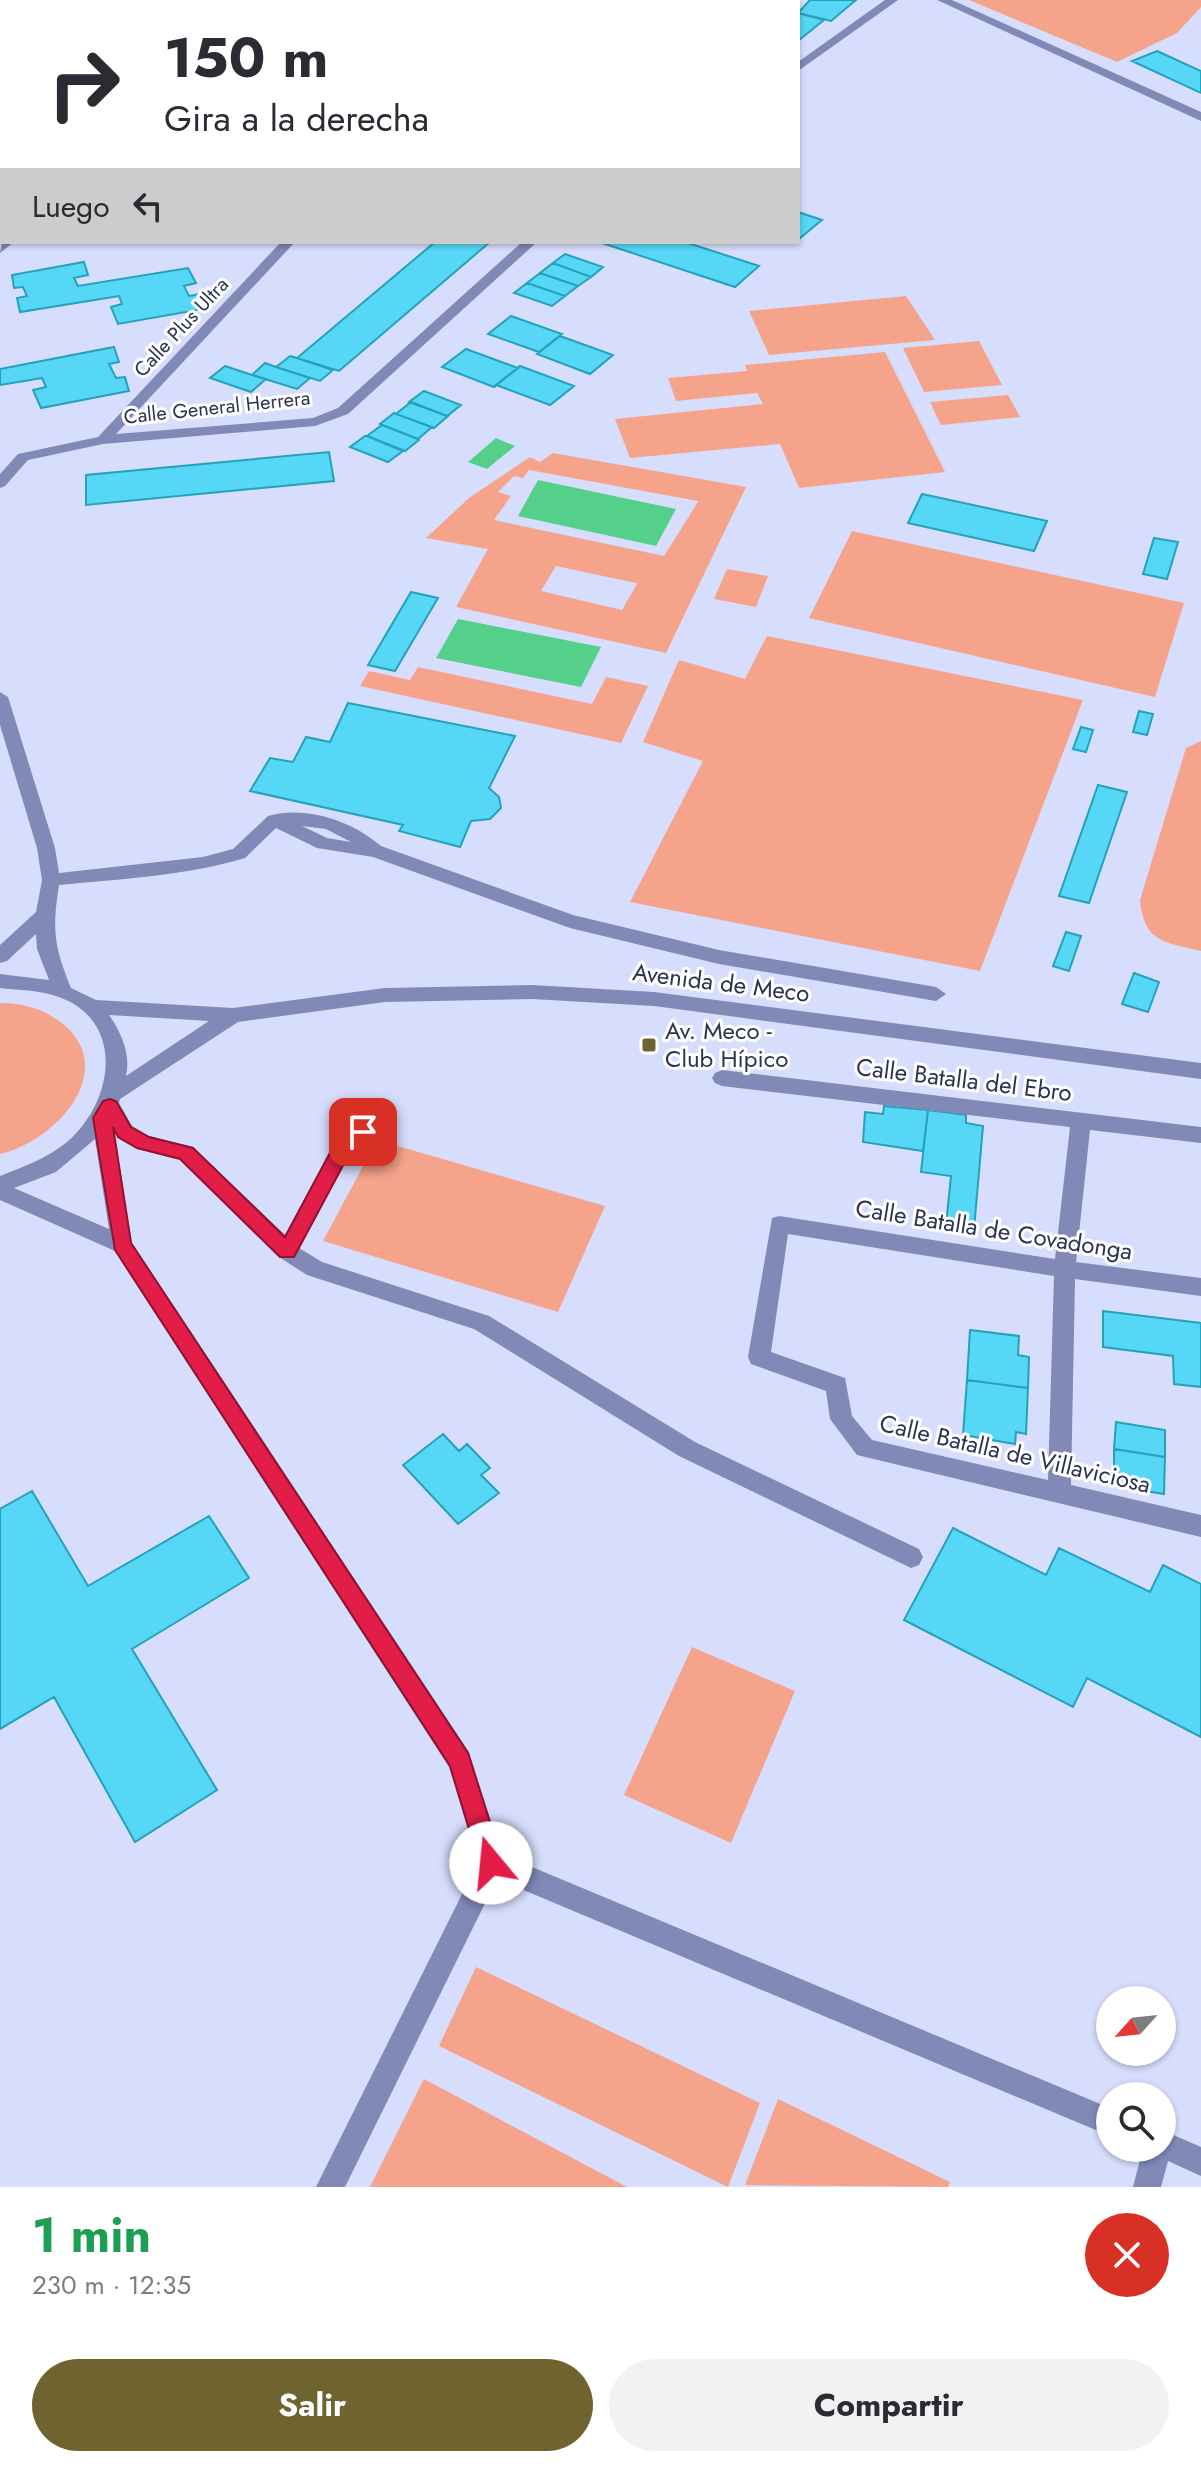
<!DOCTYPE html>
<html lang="es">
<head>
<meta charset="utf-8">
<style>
  body { margin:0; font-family:Jost,sans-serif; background:#f2f2f3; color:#2b2b33; height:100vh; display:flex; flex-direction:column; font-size:30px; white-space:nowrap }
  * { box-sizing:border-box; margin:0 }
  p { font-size:26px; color:#7c7c81 }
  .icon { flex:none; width:44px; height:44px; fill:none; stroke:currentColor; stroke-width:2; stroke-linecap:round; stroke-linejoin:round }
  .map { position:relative; height:2187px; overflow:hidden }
  .panel { display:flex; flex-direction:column; background:#fff; flex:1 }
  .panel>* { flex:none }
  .top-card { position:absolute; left:0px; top:0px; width:800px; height:244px; box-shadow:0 2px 6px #0004; background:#fff; color:#2b2b33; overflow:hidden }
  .needle { width:52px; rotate:243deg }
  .buttons { position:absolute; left:1096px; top:1986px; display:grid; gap:16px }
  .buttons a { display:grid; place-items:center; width:80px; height:80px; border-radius:50%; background:#fff; box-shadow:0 2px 6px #0004; font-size:40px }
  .pin { position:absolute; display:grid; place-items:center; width:68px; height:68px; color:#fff; margin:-34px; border-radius:16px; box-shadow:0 4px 12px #0006 }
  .me { position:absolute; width:88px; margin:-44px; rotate:343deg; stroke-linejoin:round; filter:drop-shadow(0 0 6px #0008) }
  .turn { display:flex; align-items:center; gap:28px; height:168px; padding:0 32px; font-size:36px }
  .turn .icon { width:104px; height:104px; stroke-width:2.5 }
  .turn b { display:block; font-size:56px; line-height:68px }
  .then { display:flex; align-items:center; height:76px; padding:0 32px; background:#0003; gap:16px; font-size:30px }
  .round { display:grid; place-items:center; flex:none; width:84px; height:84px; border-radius:42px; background:#f2f2f3 }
  .summary { display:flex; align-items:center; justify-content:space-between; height:136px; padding:0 32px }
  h1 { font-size:48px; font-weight:700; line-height:60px; color:#1e9e55 }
  .button { display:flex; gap:16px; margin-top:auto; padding:16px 32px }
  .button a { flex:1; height:92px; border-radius:48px; background:#6f6330; color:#fff; font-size:32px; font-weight:700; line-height:92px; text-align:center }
  .button a+a { background:#f2f2f3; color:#2b2b33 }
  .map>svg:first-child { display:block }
  .green { fill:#f6a38c; fill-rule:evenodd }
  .water { fill:#54d08b }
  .building { fill:#55d7f5; stroke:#24a1bb; stroke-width:2 }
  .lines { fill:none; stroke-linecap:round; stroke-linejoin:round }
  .minor { fill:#8189b6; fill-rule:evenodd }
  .route { fill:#e11d48; stroke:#92132f; stroke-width:2 }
  .poi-dot { fill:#6f6330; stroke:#fff; stroke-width:3 }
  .labels { text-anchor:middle; stroke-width:6; stroke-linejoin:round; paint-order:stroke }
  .far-street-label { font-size:20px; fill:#2d3250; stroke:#fff }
  .street-label { font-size:24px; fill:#2d3250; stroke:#fff }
  .poi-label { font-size:24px; fill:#2d3250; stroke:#fff; text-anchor:start }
</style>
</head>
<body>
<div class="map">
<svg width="1201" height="2187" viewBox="0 0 1201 2187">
  <rect width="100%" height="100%" fill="#d7defd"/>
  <!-- green -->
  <path class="green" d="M969 0H1201V7L1177 33 1117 62Z
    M906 296 935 340 769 355 749 311Z
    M979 341 1002 385 924 392 903 348Z
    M885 352 945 472 799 488 780 444 630 458 615 419 763 404 757 393 676 401 668 378 747 371 745 365Z
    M1008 395 1020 417 941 425 930 402Z
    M553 453 746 487 666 653 456 607 488 549 426 538 469 498 530 457 540 462ZM529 470 698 501V502L664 556 494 520 511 496 498 492 514 476 523 478ZM556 566 636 583 637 584 622 610 541 591Z
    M852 531 1184 603 1155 697 809 618Z
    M727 569 768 576 756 607 714 599Z
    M767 636 1083 700 980 971 630 902 703 761 643 742 679 660 745 679Z
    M418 667 592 704 606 677 648 686 621 743 360 686 369 671 410 680Z
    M1201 741V951C1165 942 1144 943 1140 900L1186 748Z
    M0 1003C18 1003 38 1007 53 1017 126 1062 60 1140 0 1154Z
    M377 1140 605 1206 558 1312 323 1241Z
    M692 1647 795 1691 731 1843 624 1795Z
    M476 1967 760 2103 728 2187 439 2046Z
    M424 2079 627 2187H370Z
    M778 2099 950 2182 948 2187 745 2185Z"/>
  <!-- water -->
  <path class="water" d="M496 438 515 446 487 469 468 462Z
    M538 480 676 509 656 546 518 516Z
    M458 619 601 647 581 687 436 658Z"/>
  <!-- building -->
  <path class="building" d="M810 0H856L831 21 798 13Z
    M798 13 824 20 798 41Z
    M1157 51 1201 71V93L1132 61Z
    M798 212 822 220 799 239H798Z
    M435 242H490L339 371 297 358Z
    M599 242H685L759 266 735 287Z
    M565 254 603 267 591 277 553 263Z
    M84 262 88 275 74 278 78 286 188 268 196 283 184 286 189 296 200 294 203 309 118 324 111 307 122 304 119 296 20 312 17 298 27 296 23 287 14 288 12 275Z
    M553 263 591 277 578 286 540 273Z
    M540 273 578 286 565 296 527 283Z
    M527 283 565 296 552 306 514 293Z
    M511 316 562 334 539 352 488 334Z
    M560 336 613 355 590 374 537 354Z
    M114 347 119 362 109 364 116 378 125 377 129 391 41 408 33 390 46 387 42 378 0 385V369Z
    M466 349 518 368 494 387 442 367Z
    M290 356 297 358 333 370 320 381 276 367Z
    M265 363 276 367 310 378 297 389 252 375Z
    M225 366 252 375 266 379 251 392 210 378Z
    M520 366 574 386 550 405 496 385Z
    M424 391 461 405 447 416 409 402Z
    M411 402 447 416H448L434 428 396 414Z
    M394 413 396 414 432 427 418 439 380 424Z
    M382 425 418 439 419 440 405 451 367 436Z
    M365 436H367L403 451 388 462 350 447Z
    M329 452 334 481 86 505V475Z
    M922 494 1047 521 1034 551 908 523Z
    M1154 538 1178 542 1167 579 1143 574Z
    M411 592 438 598 395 671 368 665Z
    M348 703 515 736 489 788 499 797 501 808 490 819 471 821 460 847 399 831 403 825 250 791 270 758 293 762 306 737 330 742Z
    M1139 711 1153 714 1147 735 1133 732Z
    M1081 727 1093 730 1086 752 1073 749Z
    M1098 785 1127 792 1089 903 1059 896Z
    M1066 932 1081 936 1069 971 1053 966Z
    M1134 973 1159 982 1148 1012 1122 1004Z
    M884 1106 928 1110 923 1151 863 1142 865 1112 883 1114Z
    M928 1110 966 1115V1123L983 1126 974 1229 946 1225 951 1176 921 1172Z
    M1103 1311 1201 1323V1387L1174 1384 1173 1356 1103 1347Z
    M970 1330 1019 1336 1018 1355 1029 1357 1028 1388 967 1380Z
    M967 1380 1028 1388 1026 1434 1016 1432 1015 1444 963 1435Z
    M1116 1422 1165 1430V1457L1114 1449Z
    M443 1434 459 1451 467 1444 490 1468 481 1475 499 1493 458 1524 403 1465Z
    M1114 1449 1165 1457 1164 1494 1121 1487V1476L1114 1474Z
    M32 1491 88 1586 209 1516 249 1578 132 1649 217 1790 135 1842 54 1697 0 1729V1509Z
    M953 1528 1046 1575 1059 1548 1150 1592 1163 1565 1201 1584V1737L1087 1678 1073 1707 904 1620Z"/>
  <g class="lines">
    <!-- minor -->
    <path class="minor" d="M253 0H265L251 2Z
      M669 0H683L667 2Z
      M885 0H898L798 71V62Z
      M937 0H952L1201 112V121Z
      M2 240V242H14L0 253Z
      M281 242H295L116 434 313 418 338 408 522 242H537L348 414 315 426 103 444 28 460 5 486 0 488V474L18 454 98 437Z
      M0 692 8 697 55 848 59 873 203 857 233 849 268 816C306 805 352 821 381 846L573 915 719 950 936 987 946 994 936 1001 719 964 570 928 373 857 317 848 276 828 245 858C185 876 121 879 59 885 52 930 54 946 71 988L96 1000 233 1008 385 988 532 985 654 992 1201 1063V1079L654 1006 532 999 385 1002 238 1022 120 1099 119 1103 132 1126 149 1136 193 1147 285 1235 340 1133 363 1124 370 1126 373 1132 370 1138 354 1145 299 1248 322 1262 489 1316 695 1442 919 1549 923 1557 919 1565 911 1568 679 1456 474 1329 307 1275 279 1257 180 1159 137 1149 118 1138 114 1131 132 1243 469 1752 501 1854 1110 2108V2136L497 1879 345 2187H316L478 1862 449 1767 115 1251 0 1200V1176C28 1165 59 1154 79 1130 119 1083 118 1011 49 994 33 990 16 990 0 988V974L49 980 37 949 36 934 7 961 0 963V945L36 912 42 880 37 848 0 725ZM302 826 326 829 351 842 327 838ZM109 1015 209 1021 126 1076C131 1054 121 1032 109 1015ZM95 1139 109 1229 14 1188 56 1172Z
      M722 1070 1201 1127V1143L1090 1130 1076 1262 1201 1278V1296L1075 1279 1071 1485 1201 1515V1537L857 1455 830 1419 826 1391 751 1364 748 1357 772 1218 779 1216 1055 1259 1070 1127 722 1086 715 1083 712 1078 715 1073ZM788 1234 1054 1276 1048 1480 872 1440 852 1416 845 1378 771 1352Z
      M1162 2130 1201 2147V2176L1168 2161 1161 2187H1133L1143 2148H1162Z"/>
  </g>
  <!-- route -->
  <path class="route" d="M110 1099 116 1101 131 1127 149 1137 193 1148 285 1237 340 1134 363 1124 372 1132 369 1137 354 1145 294 1257H280L180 1159 137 1148 118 1137 113 1127 131 1243 468 1753 503 1863 499 1872 491 1875 482 1872 450 1766 115 1250 93 1118 103 1101Z"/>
  <!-- markers -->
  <rect class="poi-dot" x="641" y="1037" width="16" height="16" rx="4"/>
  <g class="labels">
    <!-- far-street labels -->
    <g class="far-street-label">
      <text transform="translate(181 327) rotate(-47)" y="7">Calle Plus Ultra</text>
      <text transform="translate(217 407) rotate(-6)" y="7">Calle General Herrera</text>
    </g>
    <!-- street labels -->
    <g class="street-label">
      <text transform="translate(721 983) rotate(7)" y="8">Avenida de Meco</text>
      <text transform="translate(964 1080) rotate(7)" y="8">Calle Batalla del Ebro</text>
      <text transform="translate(994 1230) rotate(9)" y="8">Calle Batalla de Covadonga</text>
      <text transform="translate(1015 1454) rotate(13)" y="8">Calle Batalla de Villaviciosa</text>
    </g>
    <!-- poi labels -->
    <g class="poi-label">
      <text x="665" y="1039">Av. Meco -<tspan x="665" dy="28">Club Hípico</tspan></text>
    </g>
  </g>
</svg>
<div class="buttons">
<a><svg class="needle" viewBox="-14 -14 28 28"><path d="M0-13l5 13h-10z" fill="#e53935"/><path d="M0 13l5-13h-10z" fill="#7c7c81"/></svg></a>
<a><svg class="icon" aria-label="search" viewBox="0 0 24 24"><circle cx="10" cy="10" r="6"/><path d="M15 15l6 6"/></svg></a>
</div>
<div class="pin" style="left:363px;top:1132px;background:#d93025"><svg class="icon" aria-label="arrive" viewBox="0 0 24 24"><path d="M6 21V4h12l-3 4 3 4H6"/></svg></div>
<svg class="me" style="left:491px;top:1863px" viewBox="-20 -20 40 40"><circle r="19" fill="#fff"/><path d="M0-13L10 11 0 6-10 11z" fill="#e11d48"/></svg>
<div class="top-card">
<div class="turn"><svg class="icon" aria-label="right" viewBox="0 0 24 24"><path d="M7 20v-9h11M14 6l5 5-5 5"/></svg><div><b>150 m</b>Gira a la derecha</div></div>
<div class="then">Luego<svg class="icon" aria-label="left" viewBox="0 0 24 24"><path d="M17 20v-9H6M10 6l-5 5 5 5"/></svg></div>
</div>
</div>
<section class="panel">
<div class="summary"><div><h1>1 min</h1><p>230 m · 12:35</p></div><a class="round" style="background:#d93025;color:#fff"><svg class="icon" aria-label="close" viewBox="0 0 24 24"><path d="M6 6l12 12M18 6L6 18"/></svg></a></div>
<div class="button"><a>Salir</a><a>Compartir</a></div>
</section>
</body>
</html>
